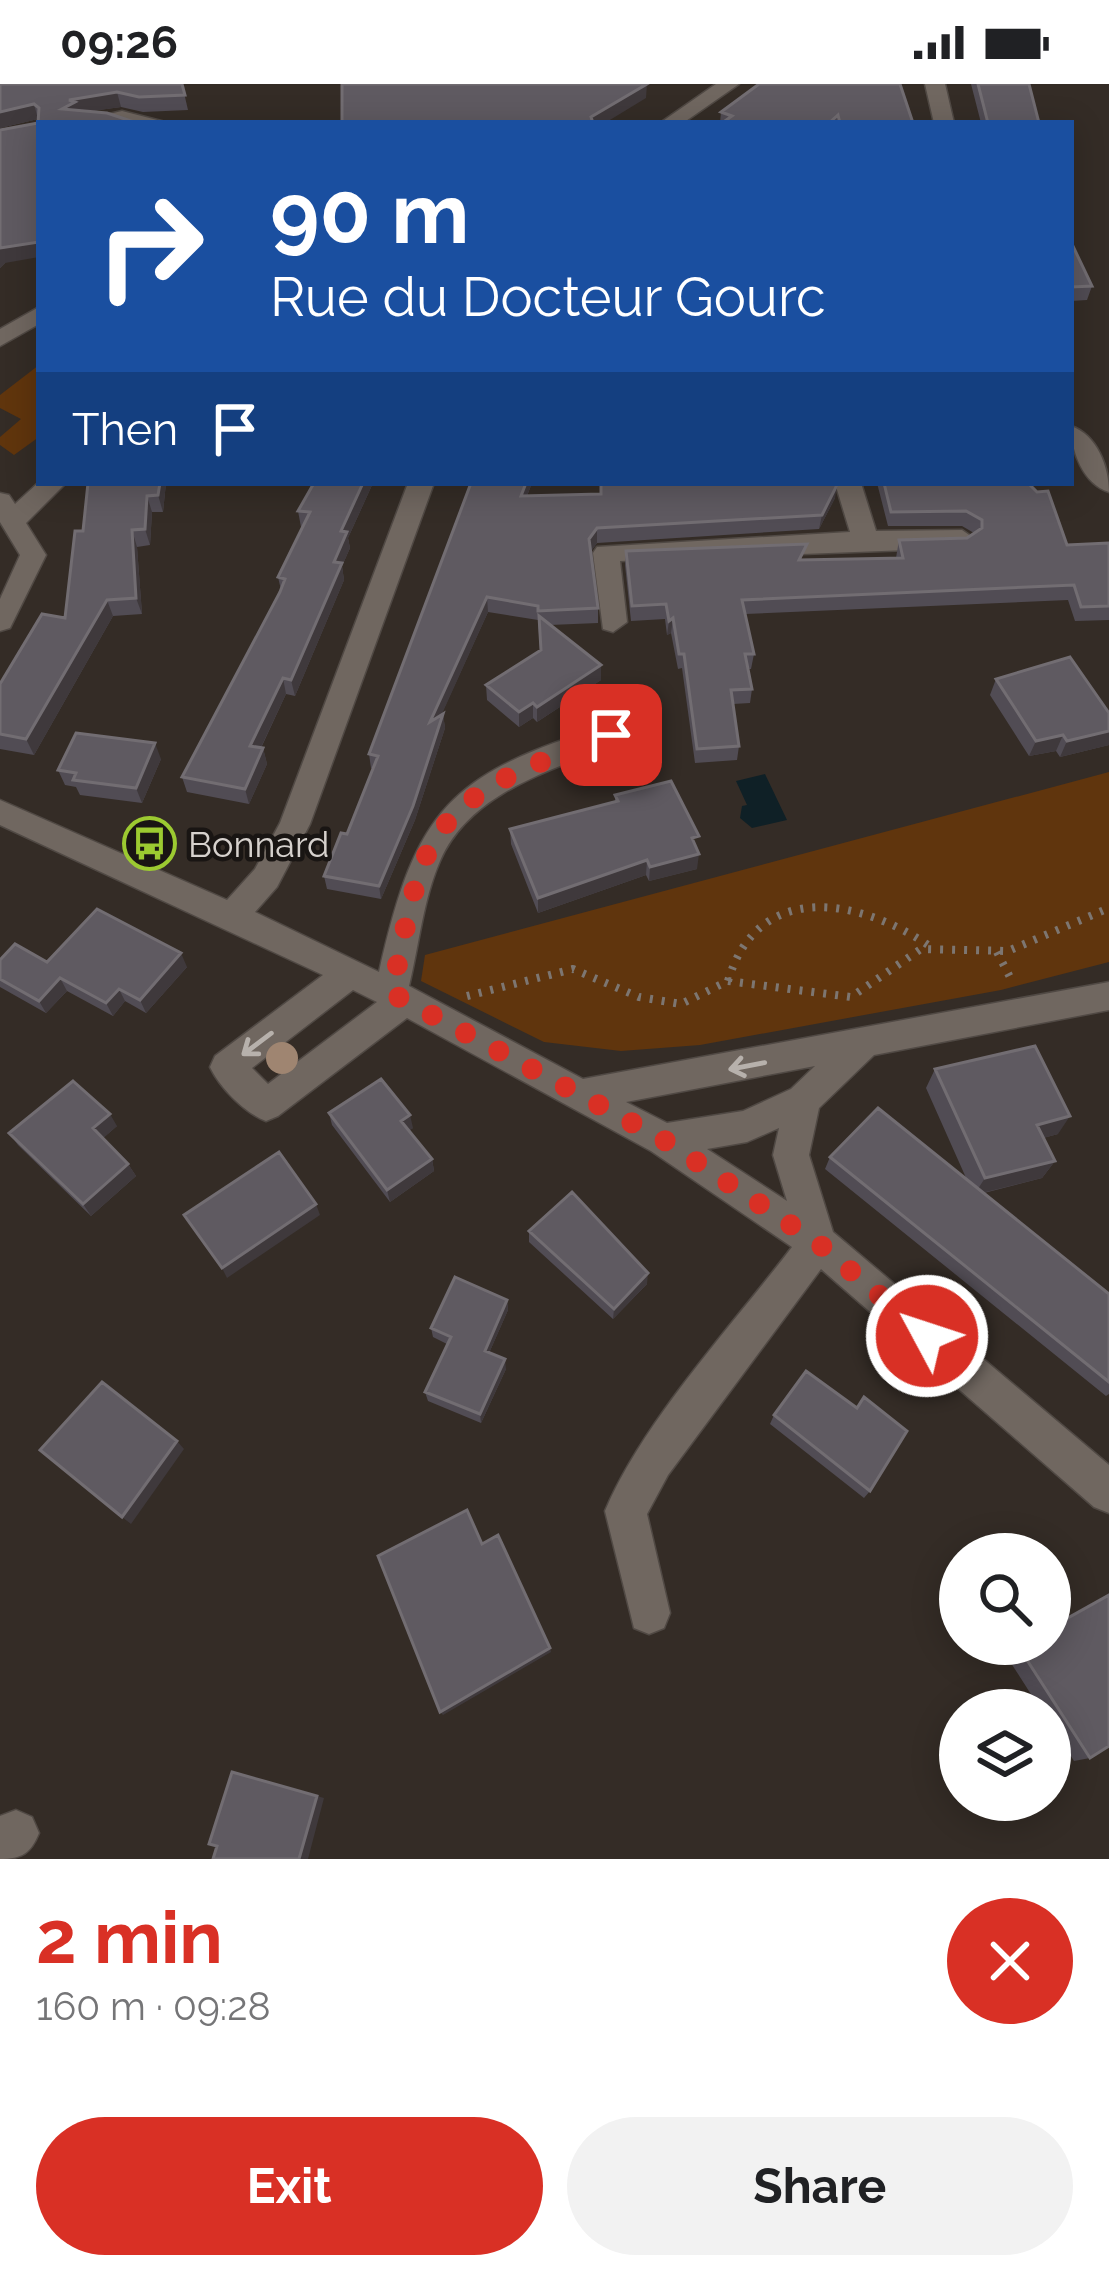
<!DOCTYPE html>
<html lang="en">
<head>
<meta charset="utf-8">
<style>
  body { margin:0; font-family:Raleway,sans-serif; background:#f2f2f2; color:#202124; height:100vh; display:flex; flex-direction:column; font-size:45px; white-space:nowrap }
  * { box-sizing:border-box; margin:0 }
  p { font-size:39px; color:#757577 }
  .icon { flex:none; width:66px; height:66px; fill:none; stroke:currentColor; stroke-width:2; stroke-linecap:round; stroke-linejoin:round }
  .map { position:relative; height:1775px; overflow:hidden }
  .sheet { display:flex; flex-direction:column; background:#fff; flex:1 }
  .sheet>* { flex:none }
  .top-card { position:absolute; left:36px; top:36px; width:1038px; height:366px; border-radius:0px; box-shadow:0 6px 30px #0003; background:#1a4fa0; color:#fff; overflow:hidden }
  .buttons { position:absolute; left:939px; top:1449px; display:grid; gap:24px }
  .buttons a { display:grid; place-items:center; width:132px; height:132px; border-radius:50%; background:#fff; box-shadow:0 6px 30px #0003; font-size:60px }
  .pin { position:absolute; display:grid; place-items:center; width:102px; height:102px; color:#fff; margin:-51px; border-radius:24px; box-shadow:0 6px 18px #0006 }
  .me { position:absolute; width:132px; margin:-66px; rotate:310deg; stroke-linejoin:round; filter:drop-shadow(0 0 9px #0008) }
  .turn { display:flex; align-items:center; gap:42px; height:252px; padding:0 36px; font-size:54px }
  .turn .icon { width:156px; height:156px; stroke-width:2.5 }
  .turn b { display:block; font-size:84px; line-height:102px }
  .then { display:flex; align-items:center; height:114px; padding:0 36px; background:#0003; gap:24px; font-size:45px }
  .round { display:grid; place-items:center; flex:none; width:126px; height:126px; border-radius:63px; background:#f2f2f2 }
  .headline { display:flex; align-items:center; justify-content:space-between; height:204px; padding:0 36px }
  h1 { font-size:72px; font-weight:700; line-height:90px; color:#d93025 }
  .cta { display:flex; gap:24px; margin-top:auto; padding:24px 36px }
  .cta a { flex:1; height:138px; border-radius:72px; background:#d93025; color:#fff; font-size:48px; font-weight:700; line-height:138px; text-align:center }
  .cta a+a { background:#f2f2f2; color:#202124 }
  .status { display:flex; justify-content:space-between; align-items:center; height:84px; padding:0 60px; background:#fff; direction:ltr }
  .status svg { height:33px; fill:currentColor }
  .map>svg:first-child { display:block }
  .green { fill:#60350d }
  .water { fill:#0f2026 }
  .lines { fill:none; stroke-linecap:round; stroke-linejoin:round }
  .minor-casing { stroke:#504944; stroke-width:3 }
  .path { stroke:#7d7671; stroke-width:8; stroke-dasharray:3 9; stroke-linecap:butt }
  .minor { fill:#706760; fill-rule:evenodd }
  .tree { fill:#9f8571 }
  .wall { fill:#514c54 }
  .shaded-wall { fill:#3f393c }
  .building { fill:#5f5a61; stroke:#726d72; stroke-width:3 }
  .oneway { stroke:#b7b1ac }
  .route { stroke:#d93025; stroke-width:21; stroke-dasharray:0 37.8 }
  .labels { text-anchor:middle; stroke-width:9; stroke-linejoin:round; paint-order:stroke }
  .poi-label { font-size:36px; fill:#d6d1cd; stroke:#191513; text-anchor:start }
</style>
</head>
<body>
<div class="status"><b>09:26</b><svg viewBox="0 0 49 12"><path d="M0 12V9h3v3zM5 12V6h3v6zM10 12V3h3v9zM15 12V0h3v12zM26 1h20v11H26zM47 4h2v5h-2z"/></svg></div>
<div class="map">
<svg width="1109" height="1775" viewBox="0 0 1109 1775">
  <rect width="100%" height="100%" fill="#342c26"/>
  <!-- green -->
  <path class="green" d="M39 281V353L14 371 0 361V353L21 335 0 324V311Z
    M1109 688V878L1001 906 700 961 621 967 544 958 421 897 425 871Z"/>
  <!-- water -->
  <path class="water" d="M765 690 787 736 752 744 740 734 742 722 747 721 736 697Z"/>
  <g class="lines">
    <defs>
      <path id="minor" d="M716 0H739L683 39H660Z
        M925 0H945L954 39H934Z
        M122 27 169 39H71Z
        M39 223V240L0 262V245Z
        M1071 342C1097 351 1109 383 1109 408 1083 400 1071 367 1071 342Z
        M39 398 66 399 26 439 46 471 10 544 0 547V515L20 471 0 438V409L9 411 15 420Z
        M408 399H434L310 740 277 803 255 828 379 888C416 724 449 690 611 640L621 643 626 651 621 659C557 684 470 707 440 777 423 816 419 861 409 902L583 995 1109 898V926L874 971 819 1024 809 1071 833 1148 1109 1381V1429L1094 1423 821 1185 668 1391 647 1430 670 1529 664 1544 649 1550 634 1544 605 1427C643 1337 732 1242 792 1163L651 1067 407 934 278 1032 266 1037C245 1029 220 1004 210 983L215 972 323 891 0 741V716L227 816 255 785 280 739ZM353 906 377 918 268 1000 252 984ZM815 982 791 1005 743 1027 667 1039 626 1018ZM779 1044 773 1071 787 1117 707 1065 747 1058Z
        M835 399H861L876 447 962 446 975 455 962 464 620 477 627 538 613 548 603 545 593 469 597 463 850 448Z
        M16 1726 32 1733 39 1749C31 1769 22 1775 0 1775V1732Z"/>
    </defs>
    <!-- minor casing -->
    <use href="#minor" class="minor-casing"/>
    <!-- path -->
    <path class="path" d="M997 868 1012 897
      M728 897C758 795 860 814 931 863
      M467 912 573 885 639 913 681 920 728 897 851 913 921 865 1008 867 1109 824"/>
    <!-- minor -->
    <use href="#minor" class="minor"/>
  </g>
  <!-- trees -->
  <circle class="tree" cx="282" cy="974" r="16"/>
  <!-- wall -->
  <path class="wall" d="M0 0H182L188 26 143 28 121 23 91 27 5 179 0 184V46L38 39V35L0 44Z
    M759 0 913 39H720L721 28Z
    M971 0H1029L1039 39H981Z
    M1071 158 1092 202 1087 216 1071 217Z
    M88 399H166L163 428H152L150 461 137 463 142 530 113 532 34 671 0 665V600L65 534 83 447Z
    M314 399H373L348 454 350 464 342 482 344 496 295 612 286 610 261 664H263L267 680 249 720 187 708 182 693 281 506 278 493 303 444 301 443 298 427Z
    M471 399H532L527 412 835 414 819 445 597 459 591 467 598 524V539L550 541 601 596 537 638 533 634 519 643 487 616 486 601 540 566 538 536 488 528 441 631 443 630 445 644 415 736 381 815 327 805 324 792 347 750 373 685 371 684 369 670Z
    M877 399H1028L1067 461 1109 459V536L1075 537 1068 516 745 530 754 570 751 585H748L752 605 750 619 733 620 739 662 737 676 695 679 682 584 678 585 671 549 667 551 665 535 631 537 625 481 626 467 804 476 896 474 899 456 967 454 974 449 962 442H888Z
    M996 595 1109 629V661L1060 673 1056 667 1029 672 990 611Z
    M161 675 142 719 80 711 76 703 65 701 58 686Z
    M615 711 697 767V785L649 797 646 791 538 829 511 760 510 745 615 718Z
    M0 876 47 878 187 883 146 929 125 917 113 932 67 907 46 929 0 903Z
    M935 985 1058 1050 1043 1054 1055 1077 1042 1094 984 1109 1109 1209V1310L1106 1312 825 1085 830 1073 967 1096 926 1004Z
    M329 1029 413 1044 409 1046 432 1075 434 1087 390 1118 332 1041Z
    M117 1042 103 1054 128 1080 136 1092 91 1132 18 1061 9 1049Z
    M529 1147 647 1200 613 1235 529 1158Z
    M507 1216 508 1226 489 1269 506 1285 481 1339 428 1317 425 1308 447 1260 433 1253 431 1244Z
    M774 1331 870 1407 864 1414 770 1340Z
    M1109 1510V1662L1090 1674 1074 1677 1050 1640V1626H1041L1004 1568 1019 1560H1050V1543Z"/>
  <!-- shaded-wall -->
  <path class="shaded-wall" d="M647 0 646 14 605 39H591V33Z
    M117 8 121 23 78 29 62 25 69 16Z
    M34 20 38 35 0 44V28Z
    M39 158V173L5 179 0 184V164Z
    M160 399H166L163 428 158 411Z
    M363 399H373L348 454 350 464 342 482 344 496 295 612 291 596 334 478 341 447Z
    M526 399H532L521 427V412Z
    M838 399 835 414 819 445 822 431Z
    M147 412 152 428 150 461 145 445Z
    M597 444V459L589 470V455Z
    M132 446 137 463 142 530 136 514Z
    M487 513 488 528 432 652 430 638Z
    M107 516 113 532 34 671 26 655Z
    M673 534 671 549 667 551 669 537Z
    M601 581V596L537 638V623Z
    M283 594 286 610 254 678 250 662Z
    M533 619V634L519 643V628Z
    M443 630 445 644 415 736 381 815 379 802Z
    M1109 647V661L1060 673 1067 657Z
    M1063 651 1056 667 1029 672 1036 657Z
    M155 659 161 675 142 719 136 704Z
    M263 664 267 680 249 720 245 705Z
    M699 770 697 785 649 797 650 783Z
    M647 776 646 791 538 829V814Z
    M181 869 187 883 146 929 140 916Z
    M60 894 67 907 46 929 39 917Z
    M119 905 125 917 113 932 106 919Z
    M110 1030 117 1042 101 1056 93 1044Z
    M410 1031 413 1044 404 1050 401 1037Z
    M1070 1032 1058 1050 1025 1059 1037 1041Z
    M432 1075 434 1087 390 1118 387 1106Z
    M1055 1077 1042 1094 974 1111 985 1094Z
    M128 1080 136 1092 91 1132 83 1120Z
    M316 1120 320 1131 227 1194 222 1184Z
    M648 1189 647 1200 613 1235 614 1225Z
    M507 1216 508 1226 486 1276 485 1267Z
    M505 1275 506 1285 481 1339 480 1330Z
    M177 1357 184 1365 131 1440 122 1433Z
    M550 1564 551 1568 443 1631 440 1628Z
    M317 1712 324 1714 308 1775H299Z"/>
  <!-- building -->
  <path class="building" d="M0 0H182L185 11 139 13 117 8 69 16 75 18 62 25 107 29 137 39H39V158L0 164V46L38 39 39 24 34 20 0 28Z
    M342 0H647L591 33 593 39H342Z
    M759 0H900L913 39H840L838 31 829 39H722L732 32 721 28Z
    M978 0H1029L1039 39H988Z
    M1071 158 1092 202 1071 203Z
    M88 399H160L158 411 147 412 145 445 132 446 136 514 107 516 26 655 0 650V600L42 530 65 534 75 447H83Z
    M314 399H363L341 447 347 448 334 478 342 479 291 596 283 594 250 662 263 664 245 705 182 693 280 508 285 495 278 493 310 428 298 427Z
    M471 399H526L521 412 601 410V399H838L822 431 597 444 589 455 598 524 538 527V522L487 513 430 638 443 630 413 722 379 802 324 792 341 749 347 750 378 672 369 670Z
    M884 399H1028L1037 408 1048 407 1067 461 1109 459V522L1081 523 1074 501 742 516 754 570H745L752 605 731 606 739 662 697 665 684 570H679L673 534 669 537 666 520 632 522 626 467 807 460 799 476 903 474 899 456 967 454 982 444V436L966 427 891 428Z
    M539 532 601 581 537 623 533 619 519 628 486 601 541 566Z
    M1070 573 1109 629V647L1067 657 1063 651 1036 657 996 595Z
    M76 649 155 659 136 704 73 696 76 689 58 686Z
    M671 697 699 752 692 754 699 770 650 783 647 776 538 814 510 745 618 717 615 711Z
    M97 825 181 869 140 916 119 905 106 919 60 894 39 917 0 895V876L15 860 47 878Z
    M1035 962 1070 1032 1037 1041 1055 1077 985 1094 935 985Z
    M381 995 410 1031 401 1037 432 1075 387 1106 329 1029Z
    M73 997 110 1030 93 1044 128 1080 83 1120 9 1049Z
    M878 1024 1109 1210V1298L830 1073Z
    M279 1068 316 1120 222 1184 184 1131Z
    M572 1108 648 1189 614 1225 529 1147Z
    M455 1193 507 1216 485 1267 505 1275 480 1330 425 1308 451 1253 431 1244Z
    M806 1287 857 1324 864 1313 907 1347 870 1407 774 1331Z
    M102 1298 177 1357 122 1433 40 1366Z
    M467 1426 482 1460 498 1451 550 1564 440 1628 378 1472Z
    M1109 1511V1662L1090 1674 1018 1562 1021 1560H1050V1544Z
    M232 1688 317 1712 299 1775H213L217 1762 209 1760Z"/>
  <!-- one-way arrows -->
  <defs><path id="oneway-shaft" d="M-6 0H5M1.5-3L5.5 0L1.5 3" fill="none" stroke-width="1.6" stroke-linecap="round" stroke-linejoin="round" transform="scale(3)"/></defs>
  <g class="oneway">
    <use href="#oneway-shaft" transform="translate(257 960) rotate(143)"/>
    <use href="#oneway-shaft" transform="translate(747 982) rotate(169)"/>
  </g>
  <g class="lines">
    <!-- route -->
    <path class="route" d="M611 651C545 678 464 697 429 766 410 804 402 866 391 909L664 1056 818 1159 927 1252"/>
  </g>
  <!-- icons -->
  <defs>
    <symbol id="bus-ring" viewBox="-11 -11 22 22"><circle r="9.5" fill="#191513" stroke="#9cca31" stroke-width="1.5"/><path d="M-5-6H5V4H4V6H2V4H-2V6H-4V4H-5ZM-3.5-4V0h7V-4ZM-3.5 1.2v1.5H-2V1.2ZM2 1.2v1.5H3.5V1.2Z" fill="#9cca31"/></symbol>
  </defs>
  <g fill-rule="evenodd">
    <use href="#bus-ring" x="120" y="730" width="59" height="59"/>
  </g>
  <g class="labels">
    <!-- poi labels -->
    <g class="poi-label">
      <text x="188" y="773">Bonnard</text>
    </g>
  </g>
</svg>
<div class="buttons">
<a><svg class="icon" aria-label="search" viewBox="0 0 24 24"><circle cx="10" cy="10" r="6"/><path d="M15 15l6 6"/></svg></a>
<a><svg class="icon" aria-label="layers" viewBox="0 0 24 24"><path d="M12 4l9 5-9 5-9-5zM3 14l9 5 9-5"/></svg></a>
</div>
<div class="pin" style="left:611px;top:651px;background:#d93025"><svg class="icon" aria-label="arrive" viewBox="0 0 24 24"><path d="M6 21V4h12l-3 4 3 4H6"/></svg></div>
<svg class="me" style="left:927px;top:1252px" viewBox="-20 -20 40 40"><circle r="17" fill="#d93025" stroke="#fff" stroke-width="3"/><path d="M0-11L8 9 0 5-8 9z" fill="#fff"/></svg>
<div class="top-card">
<div class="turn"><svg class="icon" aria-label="right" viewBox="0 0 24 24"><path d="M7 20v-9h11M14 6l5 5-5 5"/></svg><div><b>90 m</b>Rue du Docteur Gourc</div></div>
<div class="then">Then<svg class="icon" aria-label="arrive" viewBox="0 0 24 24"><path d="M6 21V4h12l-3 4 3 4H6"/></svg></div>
</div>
</div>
<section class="sheet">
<div class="headline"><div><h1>2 min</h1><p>160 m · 09:28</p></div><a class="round" style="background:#d93025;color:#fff"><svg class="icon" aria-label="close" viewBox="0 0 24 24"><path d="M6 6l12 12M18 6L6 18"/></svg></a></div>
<div class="cta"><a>Exit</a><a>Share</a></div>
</section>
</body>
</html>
